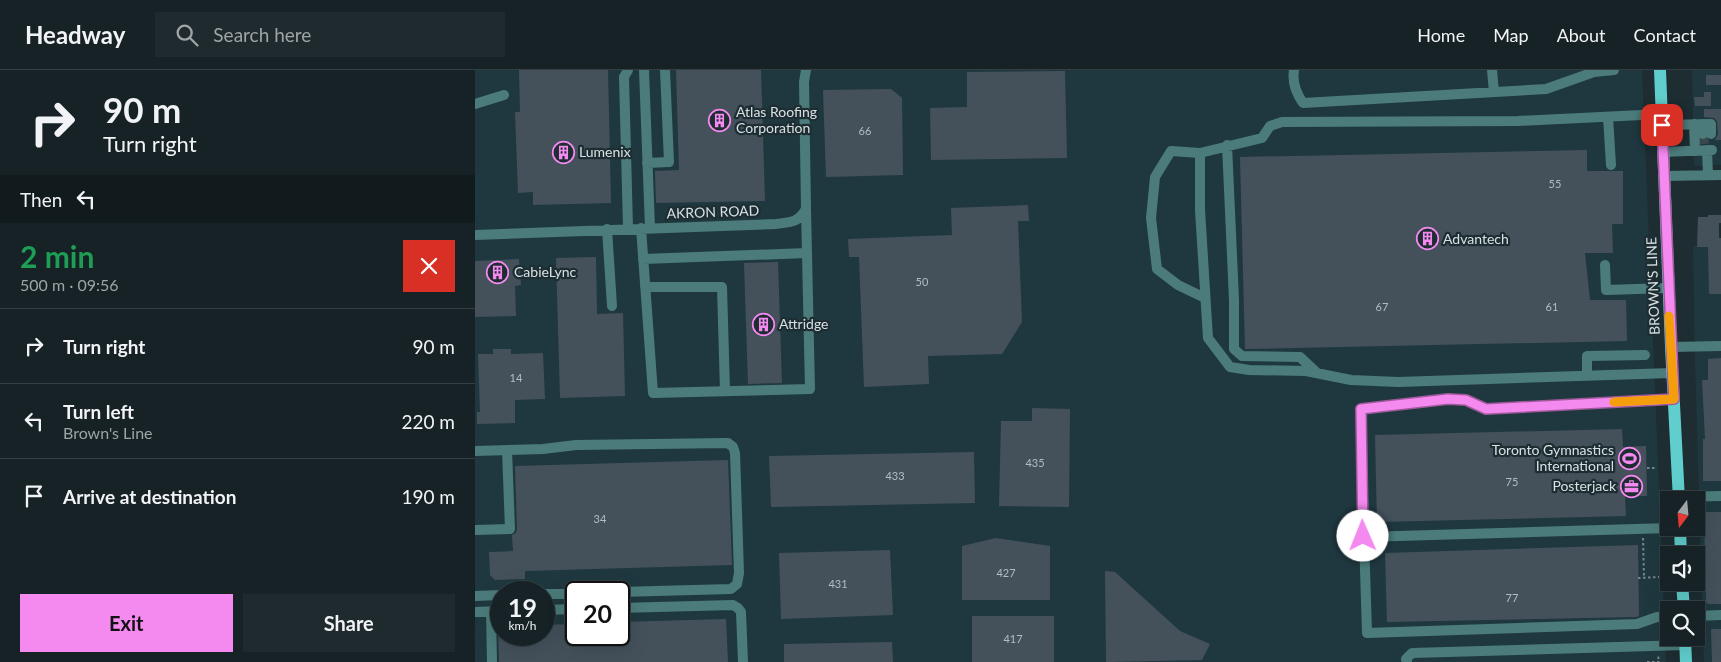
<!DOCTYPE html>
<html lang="en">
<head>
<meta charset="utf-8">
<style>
  body { margin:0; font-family:Lato,sans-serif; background:#1f2a2e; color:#f1f3f6; height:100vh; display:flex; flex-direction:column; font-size:19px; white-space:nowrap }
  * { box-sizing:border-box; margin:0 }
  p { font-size:16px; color:#9ea4a7 }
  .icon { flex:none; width:28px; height:28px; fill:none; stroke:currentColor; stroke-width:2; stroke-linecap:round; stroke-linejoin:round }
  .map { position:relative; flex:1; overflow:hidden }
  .details { display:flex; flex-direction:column; background:#162226; width:475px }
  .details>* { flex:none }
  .guide { background:#162226; color:#f1f3f6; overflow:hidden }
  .needle { width:32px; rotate:196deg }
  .buttons { position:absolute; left:1185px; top:421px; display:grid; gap:10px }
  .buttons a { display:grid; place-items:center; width:45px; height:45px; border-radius:0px; background:#162226; box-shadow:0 5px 20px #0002,0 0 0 1px #353f43; font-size:25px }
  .speed { position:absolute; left:15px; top:511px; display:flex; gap:10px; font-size:25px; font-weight:700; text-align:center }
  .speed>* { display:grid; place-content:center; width:65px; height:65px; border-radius:50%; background:#162226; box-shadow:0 5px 20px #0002,0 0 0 1px #353f43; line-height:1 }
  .speed small { font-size:12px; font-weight:400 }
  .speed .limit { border:2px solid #111; border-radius:8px; background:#fff; color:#111 }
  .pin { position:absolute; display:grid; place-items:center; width:42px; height:42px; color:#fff; margin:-21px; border-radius:10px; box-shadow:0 2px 8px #0006 }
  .me { position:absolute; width:55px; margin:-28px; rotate:359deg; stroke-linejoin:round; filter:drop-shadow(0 0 4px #0008) }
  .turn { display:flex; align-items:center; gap:18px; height:105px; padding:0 20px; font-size:22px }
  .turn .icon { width:65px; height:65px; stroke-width:2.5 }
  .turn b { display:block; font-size:35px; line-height:42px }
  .then { display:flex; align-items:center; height:48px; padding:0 20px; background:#0003; gap:10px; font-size:19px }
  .round { display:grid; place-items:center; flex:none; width:52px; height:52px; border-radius:0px; background:#1f2a2e }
  .overview { display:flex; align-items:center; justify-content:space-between; height:85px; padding:0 20px }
  h1 { font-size:30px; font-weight:700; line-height:38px; color:#1e9e55 }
  .action { display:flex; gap:10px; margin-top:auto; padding:10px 20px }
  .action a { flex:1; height:58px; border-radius:0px; background:#f489ef; color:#111; font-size:20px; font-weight:700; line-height:58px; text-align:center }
  .action a+a { background:#1f2a2e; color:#f1f3f6 }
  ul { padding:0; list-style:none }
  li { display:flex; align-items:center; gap:15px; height:75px; padding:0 20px; border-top:1px solid #353f43 }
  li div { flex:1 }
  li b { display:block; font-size:19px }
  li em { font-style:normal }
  header { display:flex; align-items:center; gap:30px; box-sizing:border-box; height:70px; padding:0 25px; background:#162226; border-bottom:1px solid #353f43 }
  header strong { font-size:24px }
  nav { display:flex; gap:28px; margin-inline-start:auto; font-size:18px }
  .search { width:350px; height:45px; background:#1f2a2e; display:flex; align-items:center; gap:12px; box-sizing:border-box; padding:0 18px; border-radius:0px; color:#9ea4a7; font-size:19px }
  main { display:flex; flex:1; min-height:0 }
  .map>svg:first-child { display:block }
  .built { fill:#1f383f; fill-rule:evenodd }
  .building { fill:#44515b }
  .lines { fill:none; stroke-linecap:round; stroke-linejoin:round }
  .minor-tunnel { stroke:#39484d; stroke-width:10; stroke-dasharray:10 5; stroke-linecap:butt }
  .path { stroke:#788589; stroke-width:2; stroke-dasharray:2.5 2.5; stroke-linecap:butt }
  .minor { stroke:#4b7c7b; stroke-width:10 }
  .major { stroke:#60cecc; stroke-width:12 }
  .route-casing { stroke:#9f599b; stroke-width:12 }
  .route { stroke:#f489ef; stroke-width:9 }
  .slow { stroke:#f59e0b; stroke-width:9 }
  .labels { text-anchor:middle; stroke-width:4.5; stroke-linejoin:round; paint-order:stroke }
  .number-label { font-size:11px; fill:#b2bdc2 }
  .poi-label { font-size:14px; fill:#d7e1e4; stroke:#1d2d32; text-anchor:start }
  .street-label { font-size:14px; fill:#d7e1e4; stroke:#1d2d32 }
</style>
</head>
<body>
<header>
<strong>Headway</strong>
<div class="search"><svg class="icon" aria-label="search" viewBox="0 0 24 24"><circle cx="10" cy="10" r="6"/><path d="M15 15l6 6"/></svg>Search here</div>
<nav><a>Home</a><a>Map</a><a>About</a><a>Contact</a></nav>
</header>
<main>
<section class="details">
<div class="guide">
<div class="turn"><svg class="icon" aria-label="right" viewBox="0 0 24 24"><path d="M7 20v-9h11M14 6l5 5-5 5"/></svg><div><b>90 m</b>Turn right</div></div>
<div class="then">Then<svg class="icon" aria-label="left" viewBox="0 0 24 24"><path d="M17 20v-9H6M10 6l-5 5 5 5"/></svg></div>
</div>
<div class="overview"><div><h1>2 min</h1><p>500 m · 09:56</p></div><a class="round" style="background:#d93025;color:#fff"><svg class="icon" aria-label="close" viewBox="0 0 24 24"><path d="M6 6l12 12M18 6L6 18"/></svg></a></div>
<ul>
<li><svg class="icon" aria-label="right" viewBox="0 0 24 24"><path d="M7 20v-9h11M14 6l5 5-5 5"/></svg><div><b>Turn right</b></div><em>90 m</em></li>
<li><svg class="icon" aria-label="left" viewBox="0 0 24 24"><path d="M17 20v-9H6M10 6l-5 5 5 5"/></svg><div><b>Turn left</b><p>Brown's Line</p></div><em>220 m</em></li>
<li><svg class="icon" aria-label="arrive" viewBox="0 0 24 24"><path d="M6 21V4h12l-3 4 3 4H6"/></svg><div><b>Arrive at destination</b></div><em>190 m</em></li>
</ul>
<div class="action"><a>Exit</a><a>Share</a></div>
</section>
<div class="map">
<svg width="1246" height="592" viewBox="0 0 1246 592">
  <rect width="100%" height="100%" fill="#1d2d32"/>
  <!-- built -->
  <path class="built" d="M0 0H1167L1191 592H0ZM26 522H69V565H26ZM101 522H144V565H101Z
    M1217 0H1246V95L1219 96Z
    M1218 176H1246V592H1229L1220 291Z"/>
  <!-- building -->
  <path class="building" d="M44 0H133L136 133 58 135V122L43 123 40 42H45Z
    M201 0H286L290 131 181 133 180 101 204 100Z
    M590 1 592 88 456 90 455 38 492 37V2Z
    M1231 5H1246V15H1231Z
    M416 19 427 28 428 105 351 107 348 20Z
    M1229 22H1236V36H1220L1219 27H1229Z
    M1229 39H1246V70H1240L1243 64 1242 51 1239 48 1229 47Z
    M1112 80V101H1148V154H1137L1138 183H1110L1115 230H1151L1152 271 770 279 765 87Z
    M553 135 554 151H543L547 252 527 284 453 286 454 314 389 317 384 187H374L373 169 477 165 476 138Z
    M1233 145H1246V153H1244V168H1246V224H1234L1233 177H1222L1223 147H1233Z
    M121 187 122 244 148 243 150 326 85 328 81 188Z
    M44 189 46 215 40 216 41 246 0 247V191Z
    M303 192 307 313 273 314 269 193Z
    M18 279H36V284L68 283 70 329 40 330V353L2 354V342H5L3 284H18Z
    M1246 288V411H1228V369H1230L1227 310H1233V289Z
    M557 338 595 339 594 437 524 436 526 351H557Z
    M1147 359 1148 377 1171 376 1172 426H1150L1151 446 902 452 900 365Z
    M499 382 500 433 296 437 294 386Z
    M253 390 257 495 50 501V509L20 510 15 505 14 482 38 481 37 465 41 463 42 459 40 396Z
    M1229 442H1246V534H1233L1231 532Z
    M521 468 575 476V530H487V476Z
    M1163 475 1164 546 1161 547 912 552 910 483Z
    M415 480 418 545 306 549 304 483Z
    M630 501 640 502 705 561 735 574 727 590 631 592Z
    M497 546H579V592H497Z
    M251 549 253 592H24L23 556H26V565H69V555L101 554V565H144V552Z
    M1236 559H1246V592H1237Z
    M417 572 418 592H309V574Z"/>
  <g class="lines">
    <!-- minor-tunnel -->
    <path class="minor-tunnel" d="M1228 64 1229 76"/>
    <!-- path -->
    <path class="path" d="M1172 398H1180
      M1168 468 1169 508
      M1163 508 1185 507
      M1172 592H1184L1183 585"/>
    <!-- minor -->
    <path class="minor" d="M153 0 149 7 153 158
      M169 0 175 158
      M819 0C817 12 821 23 828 33L1071 19 1119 2 1139 0
      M1017 0 1019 22
      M0 34 29 25
      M1133 47 1136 95
      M1219 54 1220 81
      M1228 54V64
      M1187 55 1236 54V64
      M752 75 759 230V279L767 286 825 287 842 303
      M1232 80 1233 105
      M1188 82 1237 80
      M725 83V140L733 268 755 297 774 300 831 301 876 310 923 312 1197 303
      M172 93 194 92 190 0
      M1189 106 1246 105
      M166 158 178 323 335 319 331 139
      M132 159 137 236
      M0 165 301 154C316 152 323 153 331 139L329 12 331 0
      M168 189 332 183
      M1130 195 1131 220 1193 218
      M170 217H247L250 321
      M730 228 703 215 682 199 676 148 680 107 696 81 725 83 787 68 795 56 807 52 1043 51 1187 44
      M1196 277 1246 276
      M1112 306V286L1170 285
      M0 381 68 379 101 375 253 373 258 377 260 383 264 503 262 514 256 519 144 522
      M1204 427 1246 426
      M0 460 35 459 32 380
      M889 467 886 339 973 329 991 330 1011 339 1199 329
      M69 524H101
      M0 526 26 525
      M144 538 258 535 263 538 266 542 268 592
      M69 540 101 539
      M16 541 17 592
      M0 542 26 541
      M1221 546 1246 545
      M1194 547H1182L1162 554 892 563 889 467 1195 458
      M932 592 931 589 937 583 1211 575"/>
    <!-- major -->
    <path class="major" d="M1185 0 1196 277 1204 430
      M1205 458 1206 485
      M1207 512 1209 540
      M1210 568 1211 592"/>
  </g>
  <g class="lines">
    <defs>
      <path id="route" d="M888 466 886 339 973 329 991 330 1011 339 1199 329 1187 55"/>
    </defs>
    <!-- route casing -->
    <use href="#route" class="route-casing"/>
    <!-- route -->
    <use href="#route" class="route"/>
    <!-- slow -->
    <path class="slow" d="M1139 332 1199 329 1194 246"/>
  </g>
  <!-- icons -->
  <defs>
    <symbol id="building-ring" viewBox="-11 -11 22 22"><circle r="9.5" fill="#1d2d32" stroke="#f489ef" stroke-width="1.5"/><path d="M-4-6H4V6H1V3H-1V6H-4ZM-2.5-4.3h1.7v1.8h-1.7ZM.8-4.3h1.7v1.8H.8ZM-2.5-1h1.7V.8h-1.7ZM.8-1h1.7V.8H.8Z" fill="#f489ef"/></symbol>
    <symbol id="stadium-ring" viewBox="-11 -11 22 22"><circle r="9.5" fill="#1d2d32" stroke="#f489ef" stroke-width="1.5"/><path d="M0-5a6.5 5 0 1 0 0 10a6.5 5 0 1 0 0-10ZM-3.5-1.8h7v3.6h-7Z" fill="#f489ef"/></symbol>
    <symbol id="office-ring" viewBox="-11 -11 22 22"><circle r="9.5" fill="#1d2d32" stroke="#f489ef" stroke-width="1.5"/><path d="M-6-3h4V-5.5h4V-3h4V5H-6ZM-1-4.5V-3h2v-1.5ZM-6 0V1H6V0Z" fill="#f489ef"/></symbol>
  </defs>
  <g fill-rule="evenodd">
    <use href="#building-ring" x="232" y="38" width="25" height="25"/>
    <use href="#building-ring" x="76" y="70" width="25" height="25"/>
    <use href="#building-ring" x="940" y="156" width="25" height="25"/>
    <use href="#building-ring" x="10" y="190" width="25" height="25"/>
    <use href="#building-ring" x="276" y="242" width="25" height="25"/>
    <use href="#stadium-ring" x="1142" y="376" width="25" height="25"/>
    <use href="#office-ring" x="1144" y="404" width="25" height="25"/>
  </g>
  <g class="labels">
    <!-- number labels -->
    <g class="number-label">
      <text x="390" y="65">66</text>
      <text x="1080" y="118">55</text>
      <text x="447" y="216">50</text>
      <text x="907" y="241">67</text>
      <text x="1077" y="241">61</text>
      <text x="41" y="312">14</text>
      <text x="560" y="397">435</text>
      <text x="420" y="410">433</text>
      <text x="1037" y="416">75</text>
      <text x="125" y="453">34</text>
      <text x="531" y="507">427</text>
      <text x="363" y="518">431</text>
      <text x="1037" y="532">77</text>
      <text x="538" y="573">417</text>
    </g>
    <!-- poi labels -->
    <g class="poi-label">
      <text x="261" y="47">Atlas Roofing<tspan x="261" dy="16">Corporation</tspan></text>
      <text x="104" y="87">Lumenix</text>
      <text x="968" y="174">Advantech</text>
      <text x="39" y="207">CabieLync</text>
      <text x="304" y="259">Attridge</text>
      <text x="1139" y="385" text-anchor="end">Toronto Gymnastics<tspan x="1139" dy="16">International</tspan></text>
      <text x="1141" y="421" text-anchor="end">Posterjack</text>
    </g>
    <!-- street labels -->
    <g class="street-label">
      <text transform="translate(238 142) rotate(-2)" y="5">AKRON ROAD</text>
      <text transform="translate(1178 216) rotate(-92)" y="5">BROWN'S LINE</text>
    </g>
  </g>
</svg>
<div class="buttons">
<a><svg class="needle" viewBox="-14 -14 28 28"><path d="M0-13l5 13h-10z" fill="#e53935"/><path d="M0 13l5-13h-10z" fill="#9ea4a7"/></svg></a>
<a><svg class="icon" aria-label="sound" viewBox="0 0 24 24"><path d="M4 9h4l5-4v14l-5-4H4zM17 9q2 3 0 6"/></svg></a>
<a><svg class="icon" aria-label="search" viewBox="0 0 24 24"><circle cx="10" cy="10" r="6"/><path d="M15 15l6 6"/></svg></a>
</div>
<div class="speed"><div>19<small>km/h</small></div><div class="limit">20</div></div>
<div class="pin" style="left:1187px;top:55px;background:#d93025"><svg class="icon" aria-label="arrive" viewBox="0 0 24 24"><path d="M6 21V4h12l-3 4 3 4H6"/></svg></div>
<svg class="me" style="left:888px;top:466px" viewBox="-20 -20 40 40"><circle r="19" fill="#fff"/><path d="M0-13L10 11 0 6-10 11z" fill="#f489ef"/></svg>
</div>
</main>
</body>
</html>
